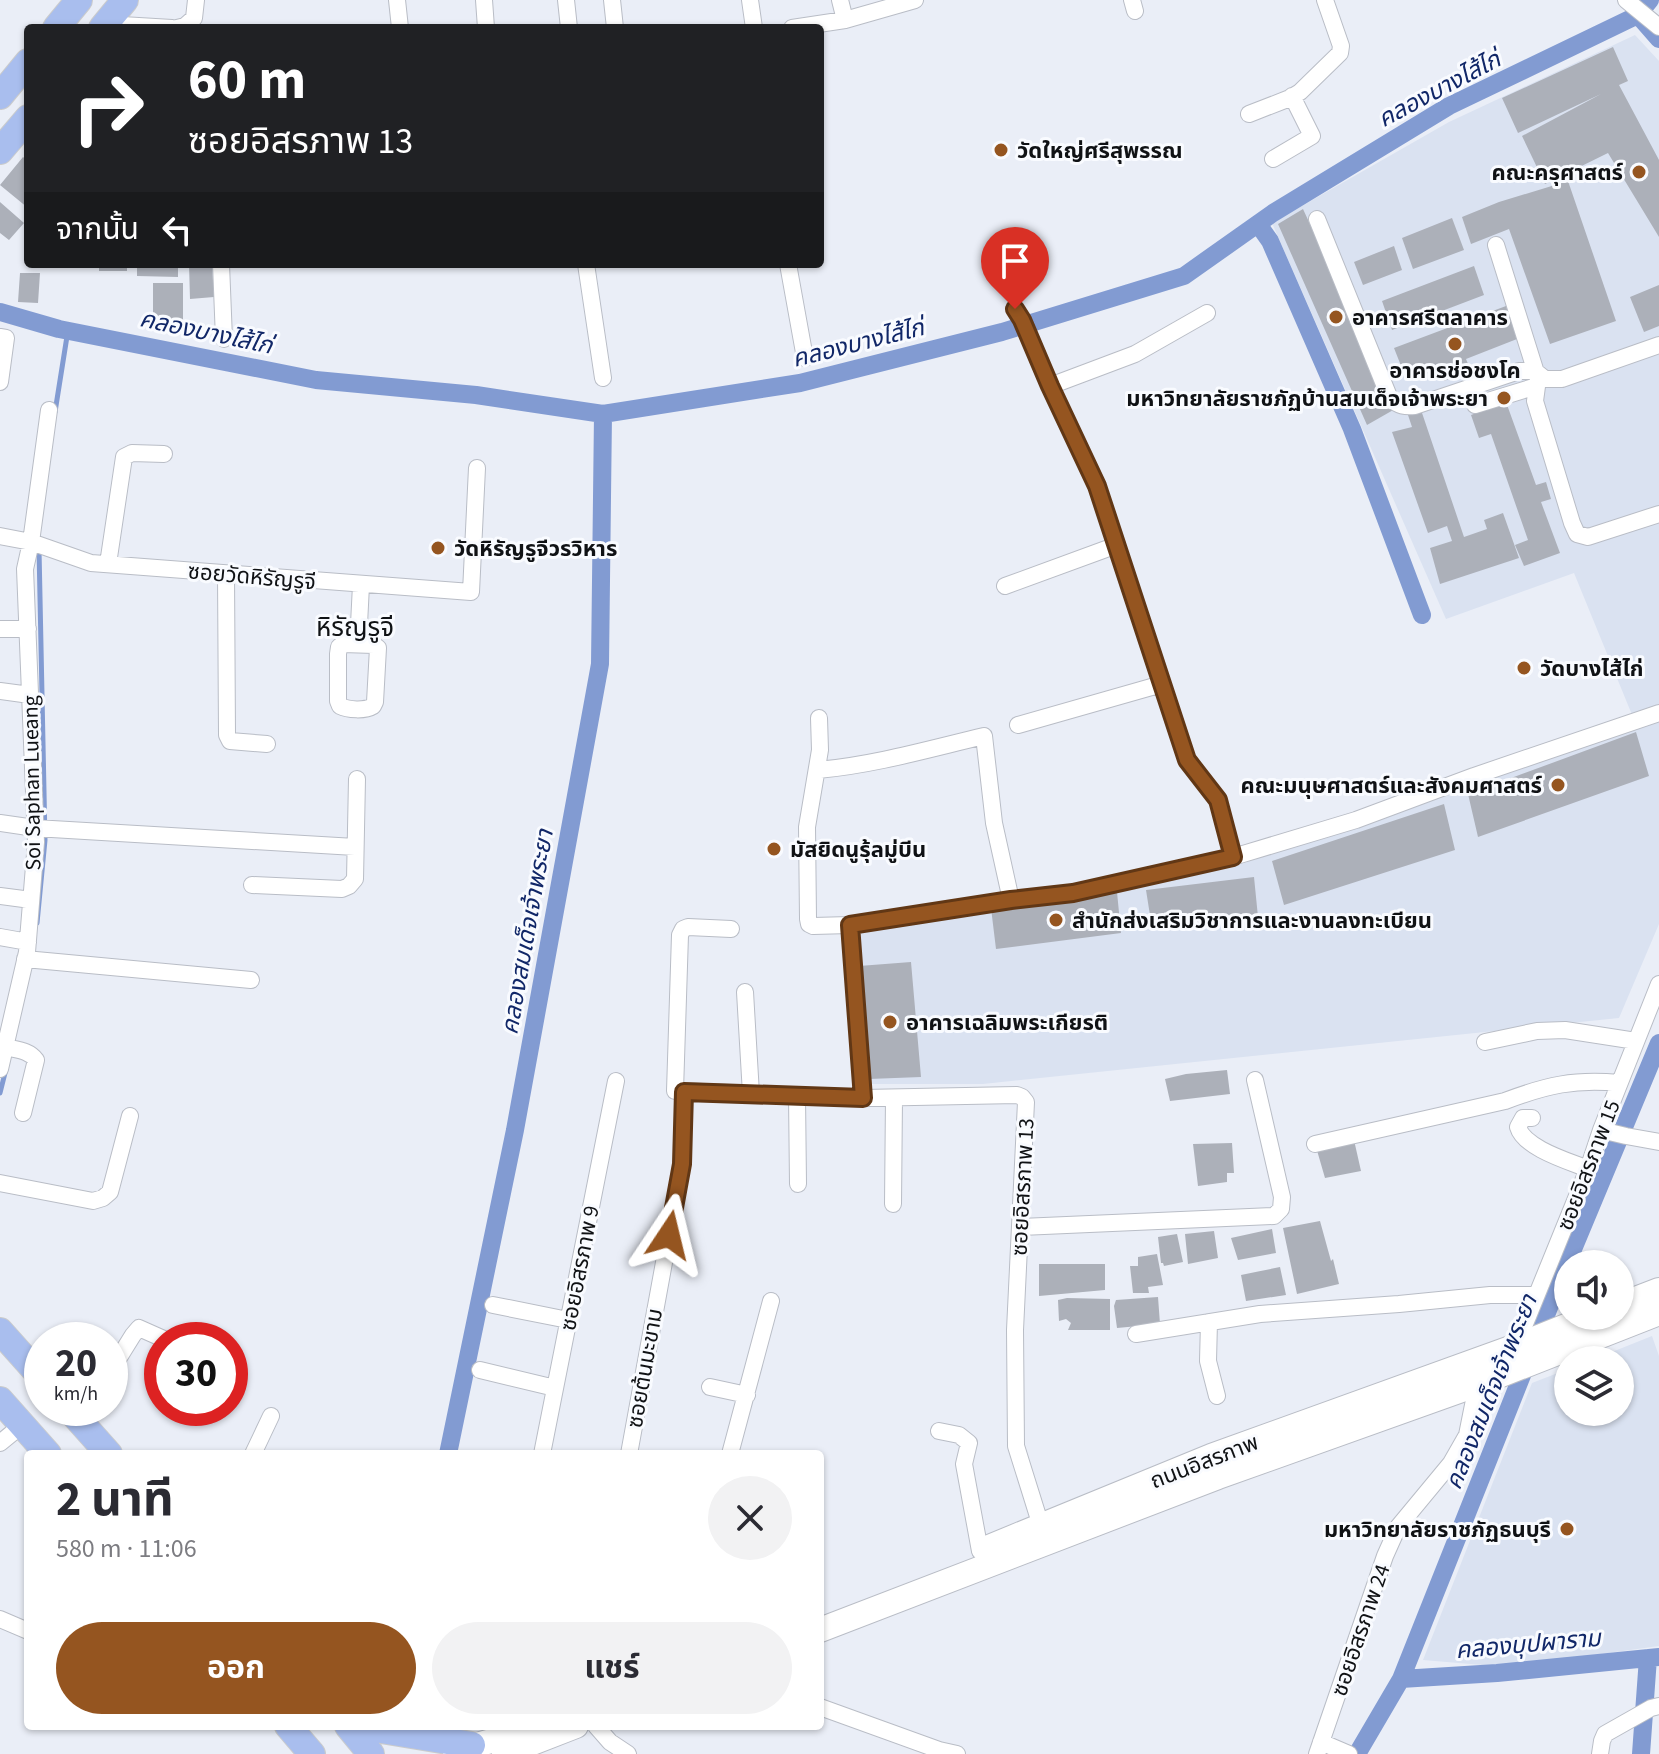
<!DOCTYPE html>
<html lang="th">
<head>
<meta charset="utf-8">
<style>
  body { margin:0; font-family:"Source Sans 3","Noto Sans Thai",sans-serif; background:#f2f2f3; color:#2b2b33; height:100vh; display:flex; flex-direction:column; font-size:30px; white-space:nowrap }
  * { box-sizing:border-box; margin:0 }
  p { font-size:26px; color:#7c7c81 }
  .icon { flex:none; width:44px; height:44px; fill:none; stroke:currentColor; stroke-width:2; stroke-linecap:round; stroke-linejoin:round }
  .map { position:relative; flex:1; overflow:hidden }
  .side { position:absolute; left:24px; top:1450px; width:800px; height:280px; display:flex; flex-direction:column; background:#fff; border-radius:8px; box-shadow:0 2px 6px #0004 }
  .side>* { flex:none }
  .guide { position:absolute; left:24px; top:24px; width:800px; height:244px; border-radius:8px; box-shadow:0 2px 6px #0004; background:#202124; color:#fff; overflow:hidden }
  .buttons { position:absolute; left:1554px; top:1250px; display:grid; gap:16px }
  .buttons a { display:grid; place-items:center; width:80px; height:80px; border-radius:50%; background:#fff; box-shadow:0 2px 6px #0004; font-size:40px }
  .speed { position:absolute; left:24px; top:1322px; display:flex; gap:16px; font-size:40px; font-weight:700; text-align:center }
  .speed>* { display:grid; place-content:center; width:104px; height:104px; border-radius:50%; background:#fff; box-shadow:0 2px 6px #0004; line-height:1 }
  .speed small { font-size:20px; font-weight:400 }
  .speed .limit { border:12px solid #d22; background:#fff; color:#111 }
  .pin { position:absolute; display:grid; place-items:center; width:68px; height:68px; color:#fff; margin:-82px -34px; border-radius:50% 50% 50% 0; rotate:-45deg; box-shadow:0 0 8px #0007 }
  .pin .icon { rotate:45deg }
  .me { position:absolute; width:88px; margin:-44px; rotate:10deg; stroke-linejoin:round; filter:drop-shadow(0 0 6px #0008) }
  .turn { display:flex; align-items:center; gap:28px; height:168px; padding:0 32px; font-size:36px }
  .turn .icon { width:104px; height:104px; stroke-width:2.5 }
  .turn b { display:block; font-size:56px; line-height:68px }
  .then { display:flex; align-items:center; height:76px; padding:0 32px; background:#0003; gap:16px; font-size:30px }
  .round { display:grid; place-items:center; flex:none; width:84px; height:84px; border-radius:42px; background:#f2f2f3 }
  .headline { display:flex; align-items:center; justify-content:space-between; height:136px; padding:0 32px }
  h1 { font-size:48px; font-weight:700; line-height:60px }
  .action { display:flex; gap:16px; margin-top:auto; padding:16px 32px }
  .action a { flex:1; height:92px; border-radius:48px; background:#955520; color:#fff; font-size:32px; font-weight:700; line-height:92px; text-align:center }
  .action a+a { background:#f2f2f3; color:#2b2b33 }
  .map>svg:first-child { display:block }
  .built { fill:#dae2f1 }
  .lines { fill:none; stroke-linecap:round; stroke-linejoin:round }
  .stream { stroke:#829bd2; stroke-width:5 }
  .canal { stroke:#829bd2; stroke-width:18 }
  .building { fill:#acb0b9 }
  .street-casing { stroke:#b9bdc6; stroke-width:18 }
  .secondary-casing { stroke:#b9bdc6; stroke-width:26 }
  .primary-casing { stroke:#cacbcc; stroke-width:28 }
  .street { stroke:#fff; stroke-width:16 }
  .secondary { stroke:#fff; stroke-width:24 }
  .primary { stroke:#a9beee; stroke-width:26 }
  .route-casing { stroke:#613715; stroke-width:20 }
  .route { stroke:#955520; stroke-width:14 }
  .poi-dot { fill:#955520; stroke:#f9fbff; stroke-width:3 }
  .labels { text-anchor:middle; stroke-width:6; stroke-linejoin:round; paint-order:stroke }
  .poi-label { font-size:22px; font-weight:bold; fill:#101215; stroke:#f9fbff; text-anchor:start }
  .street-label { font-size:22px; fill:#101215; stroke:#f9fbff }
  .water-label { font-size:24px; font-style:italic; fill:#112768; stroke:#f9fbff }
  .quarter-label { font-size:26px; fill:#101215; stroke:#f9fbff }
</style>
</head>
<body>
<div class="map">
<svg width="1659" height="1754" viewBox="0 0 1659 1754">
  <rect width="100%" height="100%" fill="#eaeef7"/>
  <!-- built -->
  <path class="built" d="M1635 35 1659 61V924L1619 1018 983 1084H861L850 922 1130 886 1230 868 1637 727 1574 573 1446 619 1272 223 1449 122Z
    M1652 1336 1659 1356V1646L1506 1667 1423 1660 1532 1383 1568 1369V1412H1620V1360H1592Z"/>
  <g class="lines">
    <!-- stream -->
    <path class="stream" d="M55 412 68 330
      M37 923 45 840 39 549
      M0 1093 6 1069"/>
    <!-- canal -->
    <path class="canal" d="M1638 15 1659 39
      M1258 224 1270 241 1352 429 1422 615
      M0 312 59 329 316 380 476 395 603 414 800 383 1002 332 1184 276 1273 213 1449 106 1638 15 1650 0
      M448 1454 515 1130 600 664 603 414
      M1401 1679 1497 1673 1659 1657
      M1357 1754 1401 1679 1556 1290 1659 1043
      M1641 1754 1648 1658"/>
  </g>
  <!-- building -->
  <path class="building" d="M1613 47 1628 81 1619 85 1659 160V237L1608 153 1545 184 1522 136 1601 94 1518 133 1502 98Z
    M23 157 28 161V208L0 185Z
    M1568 181 1616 321 1550 344 1509 229 1471 244 1462 217 1499 202Z
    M0 202 24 223 9 240 0 233Z
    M1303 209 1395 409 1367 425 1278 224Z
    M1452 218 1464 250 1413 269 1402 238Z
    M1394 246 1402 270 1363 285 1354 262Z
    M99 264H127V271H99Z
    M137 264H178V277L137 276Z
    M189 264H212L214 297 190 299Z
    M1474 266 1484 295 1392 330 1382 301Z
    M20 273H40L38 303 18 302Z
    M153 283H183V328H153Z
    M1659 285V326L1644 332 1630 297Z
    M1506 306 1517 339 1466 359 1471 371 1444 381 1439 369 1407 381 1394 348Z
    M1506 402 1536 485 1546 482 1551 499 1541 502 1560 553 1524 566 1515 545 1528 540 1491 434 1479 438 1471 415Z
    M1420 407 1464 537 1487 529 1484 520 1503 513 1519 558 1440 584 1430 548 1452 541 1447 526 1428 533 1392 432 1412 427 1407 412Z
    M1636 732 1649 776 1478 837 1468 794Z
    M1444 804 1455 850 1284 905 1272 861Z
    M1254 877 1258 917 1152 928 1146 890Z
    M1117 892 1121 933 996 949 991 908Z
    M911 962 921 1077 869 1079 859 966Z
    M1227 1070 1230 1094 1170 1101 1165 1079 1186 1074Z
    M1354 1140 1361 1171 1325 1178 1316 1147Z
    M1232 1143 1234 1173H1227V1182L1198 1186 1193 1144Z
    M1320 1221 1331 1261 1333 1259 1339 1284 1297 1294 1283 1228Z
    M1272 1229 1276 1253 1238 1260 1231 1238Z
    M1214 1231 1218 1258 1188 1264 1185 1234Z
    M1177 1234 1183 1262 1164 1266 1163 1263H1161L1158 1237Z
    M1157 1254 1163 1285 1148 1287 1149 1293H1133L1130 1266H1138V1257Z
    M1039 1264H1105V1290L1039 1296Z
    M1280 1267 1286 1295 1246 1301 1241 1275Z
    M1158 1297 1160 1324 1117 1328 1114 1306 1116 1300Z
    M1067 1298 1110 1299V1330H1068L1071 1323 1066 1319 1059 1321 1058 1300Z"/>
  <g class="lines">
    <defs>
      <path id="street" d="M397 0 400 28
        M484 0 486 28
        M566 0 569 28
        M612 0 615 28
        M750 0 754 28
        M840 0 845 20
        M1132 0 1135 11
        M1626 0 1659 27
        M105 24 172 28
        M177 28 185 26 194 18 196 0
        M792 28 845 20 915 0
        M1249 114 1290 98 1300 92 1340 53 1341 46 1325 0
        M1273 159 1312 136 1292 96
        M1317 219 1390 399C1399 406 1405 407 1415 406L1519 371H1535L1545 379H1562L1659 345
        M1496 245 1538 379 1535 401 1572 523 1577 534 1588 537 1659 514
        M221 264 224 339
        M586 264 603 378
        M788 264 805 358
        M1015 309 1022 320 1050 386 1097 486 1187 760 1218 800 1233 857
        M0 337 6 338 0 382
        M1050 386 1135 354 1207 313
        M1475 405 1537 386
        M0 536 31 542 91 563 471 592 477 468
        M108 564 124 457 132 453 164 454
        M226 574 227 735 230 741 267 744
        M1005 586 1117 545
        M0 629H28
        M343 644 374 645 378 648 375 702 373 706C365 711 348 710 340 706L338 701V654L339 647Z
        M358 644 361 585
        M0 691 30 695
        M819 718 820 750 807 827 808 919 809 924 813 926 850 925 1011 900 1073 893 1233 857 1356 820 1474 776 1659 713
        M1018 725 1162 684
        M818 770C874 765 929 749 984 736L994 823 1011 900
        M0 823 35 828 355 847
        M252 885 342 889 349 886 355 879 357 779
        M0 896 31 900
        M850 925 863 1098
        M731 929 688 927 683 929 680 935 675 1091 863 1098 1017 1095 1022 1097 1026 1102 1015 1330 1016 1446 1041 1526
        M0 937 28 942
        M25 959 251 980
        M745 992 751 1094
        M1485 1042 1537 1031 1565 1030 1636 1041
        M5 1047C17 1050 29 1050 36 1060L23 1113
        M0 1069 27 952 36 842 25 569 31 542 49 410
        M797 1096 798 1184
        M1532 1118H1523L1518 1127C1524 1148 1568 1161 1588 1169
        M1601 1130 1626 1136 1659 1142
        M1315 1144 1505 1101C1547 1085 1574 1079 1619 1083
        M0 1183 93 1201 103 1198 110 1192 130 1116
        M893 1204 894 1098
        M1021 1227 1274 1216 1281 1209 1282 1197 1255 1080
        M493 1305 568 1320
        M1209 1322 1208 1361 1217 1396
        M1136 1334 1260 1314 1399 1304 1490 1295H1536
        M1516 1346 1588 1169 1601 1130 1659 984
        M480 1370 555 1388
        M110 1372 133 1335 139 1328 166 1340
        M710 1387 747 1395
        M939 1431 959 1435 969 1443 964 1464 980 1551
        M0 1443 22 1425
        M253 1454 271 1416
        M542 1454 616 1081
        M629 1454 682 1164 684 1092
        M730 1454 771 1301
        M0 1619 28 1631
        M820 1707 939 1750 957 1754
        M596 1726 610 1742 628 1754
        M1321 1742 1349 1754
        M1317 1754 1385 1556 1398 1527 1451 1463 1467 1435 1475 1395 1473 1386
        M1600 1754 1602 1741 1605 1734 1651 1708 1659 1706"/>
      <path id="secondary" d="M1620 1305 1659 1290
        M984 1549 1211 1456 1516 1346 1591 1316
        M820 1630 1218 1477 1473 1386 1659 1313
        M455 1751 491 1741 528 1726
        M504 1754 576 1726"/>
      <path id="primary" d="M56 28 79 0
        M102 28 125 0
        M0 96 28 62
        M0 151 28 118
        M0 1331 42 1378
        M0 1400 48 1454
        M68 1408 109 1454
        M288 1726 312 1754
        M348 1726 371 1754
        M357 1726 472 1745"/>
    </defs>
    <!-- street casing -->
    <use href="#street" class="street-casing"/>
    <!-- secondary casing -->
    <use href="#secondary" class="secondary-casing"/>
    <!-- primary casing -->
    <use href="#primary" class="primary-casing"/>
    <!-- street -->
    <use href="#street" class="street"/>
    <!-- secondary -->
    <use href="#secondary" class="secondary"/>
    <!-- primary -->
    <use href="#primary" class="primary"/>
  </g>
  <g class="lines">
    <defs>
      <path id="route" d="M669 1235 682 1164 684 1092 863 1098 850 925 1011 900 1073 893 1233 857 1218 800 1187 760 1097 486 1050 386 1022 320 1015 309"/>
    </defs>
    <!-- route casing -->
    <use href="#route" class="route-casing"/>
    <!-- route -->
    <use href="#route" class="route"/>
  </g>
  <!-- markers -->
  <g class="poi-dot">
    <circle cx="1001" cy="150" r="8"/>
    <circle cx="1639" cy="172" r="8"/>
    <circle cx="1336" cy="317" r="8"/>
    <circle cx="1455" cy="344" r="8"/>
    <circle cx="1504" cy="398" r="8"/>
    <circle cx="438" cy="548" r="8"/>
    <circle cx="1524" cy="668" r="8"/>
    <circle cx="1558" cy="785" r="8"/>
    <circle cx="774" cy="849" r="8"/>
    <circle cx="1056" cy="920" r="8"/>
    <circle cx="890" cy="1022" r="8"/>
    <circle cx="1567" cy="1529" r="8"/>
  </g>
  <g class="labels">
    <!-- poi labels -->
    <g class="poi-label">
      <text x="1017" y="158">วัดใหญ่ศรีสุพรรณ</text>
      <text x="1623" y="180" text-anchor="end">คณะครุศาสตร์</text>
      <text x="1352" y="325">อาคารศรีตลาคาร</text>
      <text x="1455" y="378" text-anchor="middle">อาคารช่อชงโค</text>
      <text x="1488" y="406" text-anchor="end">มหาวิทยาลัยราชภัฏบ้านสมเด็จเจ้าพระยา</text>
      <text x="454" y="556">วัดหิรัญรูจีวรวิหาร</text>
      <text x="1540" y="676">วัดบางไส้ไก่</text>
      <text x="1542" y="793" text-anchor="end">คณะมนุษศาสตร์และสังคมศาสตร์</text>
      <text x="790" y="857">มัสยิดนูรุ้ลมู่บีน</text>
      <text x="1072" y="928">สำนักส่งเสริมวิชาการและงานลงทะเบียน</text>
      <text x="906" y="1030">อาคารเฉลิมพระเกียรติ</text>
      <text x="1551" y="1537" text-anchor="end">มหาวิทยาลัยราชภัฏธนบุรี</text>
    </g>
    <!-- street labels -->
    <g class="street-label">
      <text transform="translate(252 576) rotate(5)" y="8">ซอยวัดหิรัญรูจี</text>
      <text transform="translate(31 783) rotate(-91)" y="8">Soi Saphan Lueang</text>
      <text transform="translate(1588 1165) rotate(-69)" y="8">ซอยอิสรภาพ 15</text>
      <text transform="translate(1022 1187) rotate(-87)" y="8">ซอยอิสรภาพ 13</text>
      <text transform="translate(579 1268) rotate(-79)" y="8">ซอยอิสรภาพ 9</text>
      <text transform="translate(644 1368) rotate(-80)" y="8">ซอยต้นมะขาม</text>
      <text transform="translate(1204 1461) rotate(-21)" y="8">ถนนอิสรภาพ</text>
      <text transform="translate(1360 1630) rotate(-71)" y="8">ซอยอิสรภาพ 24</text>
    </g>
    <!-- water labels -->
    <g class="water-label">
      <text transform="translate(1439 89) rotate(-28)" y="8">คลองบางไส้ไก่</text>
      <text transform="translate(206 332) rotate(12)" y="8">คลองบางไส้ไก่</text>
      <text transform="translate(858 343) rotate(-14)" y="8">คลองบางไส้ไก่</text>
      <text transform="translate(527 932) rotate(-80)" y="8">คลองสมเด็จเจ้าพระยา</text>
      <text transform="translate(1491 1392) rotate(-68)" y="8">คลองสมเด็จเจ้าพระยา</text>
      <text transform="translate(1528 1644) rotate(-5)" y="8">คลองบุปผาราม</text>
    </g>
    <!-- quarter labels -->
    <g class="quarter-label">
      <text x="355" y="636">หิรัญรูจี</text>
    </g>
  </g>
</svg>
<div class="buttons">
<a><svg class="icon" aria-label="sound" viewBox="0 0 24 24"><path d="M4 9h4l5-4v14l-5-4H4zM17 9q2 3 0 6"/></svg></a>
<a><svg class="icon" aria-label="layers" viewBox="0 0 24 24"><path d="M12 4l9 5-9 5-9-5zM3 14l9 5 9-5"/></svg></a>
</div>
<div class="speed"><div>20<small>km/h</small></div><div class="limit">30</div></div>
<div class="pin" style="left:1015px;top:309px;background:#d93025"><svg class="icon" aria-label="arrive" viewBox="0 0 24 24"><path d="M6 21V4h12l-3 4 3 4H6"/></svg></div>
<svg class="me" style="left:669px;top:1235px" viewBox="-20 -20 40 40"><path d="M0-17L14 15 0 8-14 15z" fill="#955520" stroke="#fff" stroke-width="4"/></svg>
<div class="guide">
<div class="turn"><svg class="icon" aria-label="right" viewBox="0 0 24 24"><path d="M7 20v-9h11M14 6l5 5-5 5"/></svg><div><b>60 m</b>ซอยอิสรภาพ 13</div></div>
<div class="then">จากนั้น<svg class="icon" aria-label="left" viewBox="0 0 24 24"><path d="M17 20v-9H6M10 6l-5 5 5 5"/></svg></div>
</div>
<section class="side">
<div class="headline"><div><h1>2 นาที</h1><p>580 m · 11:06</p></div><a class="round"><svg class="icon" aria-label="close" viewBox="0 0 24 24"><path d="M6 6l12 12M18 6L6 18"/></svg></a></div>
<div class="action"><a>ออก</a><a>แชร์</a></div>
</section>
</div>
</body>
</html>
